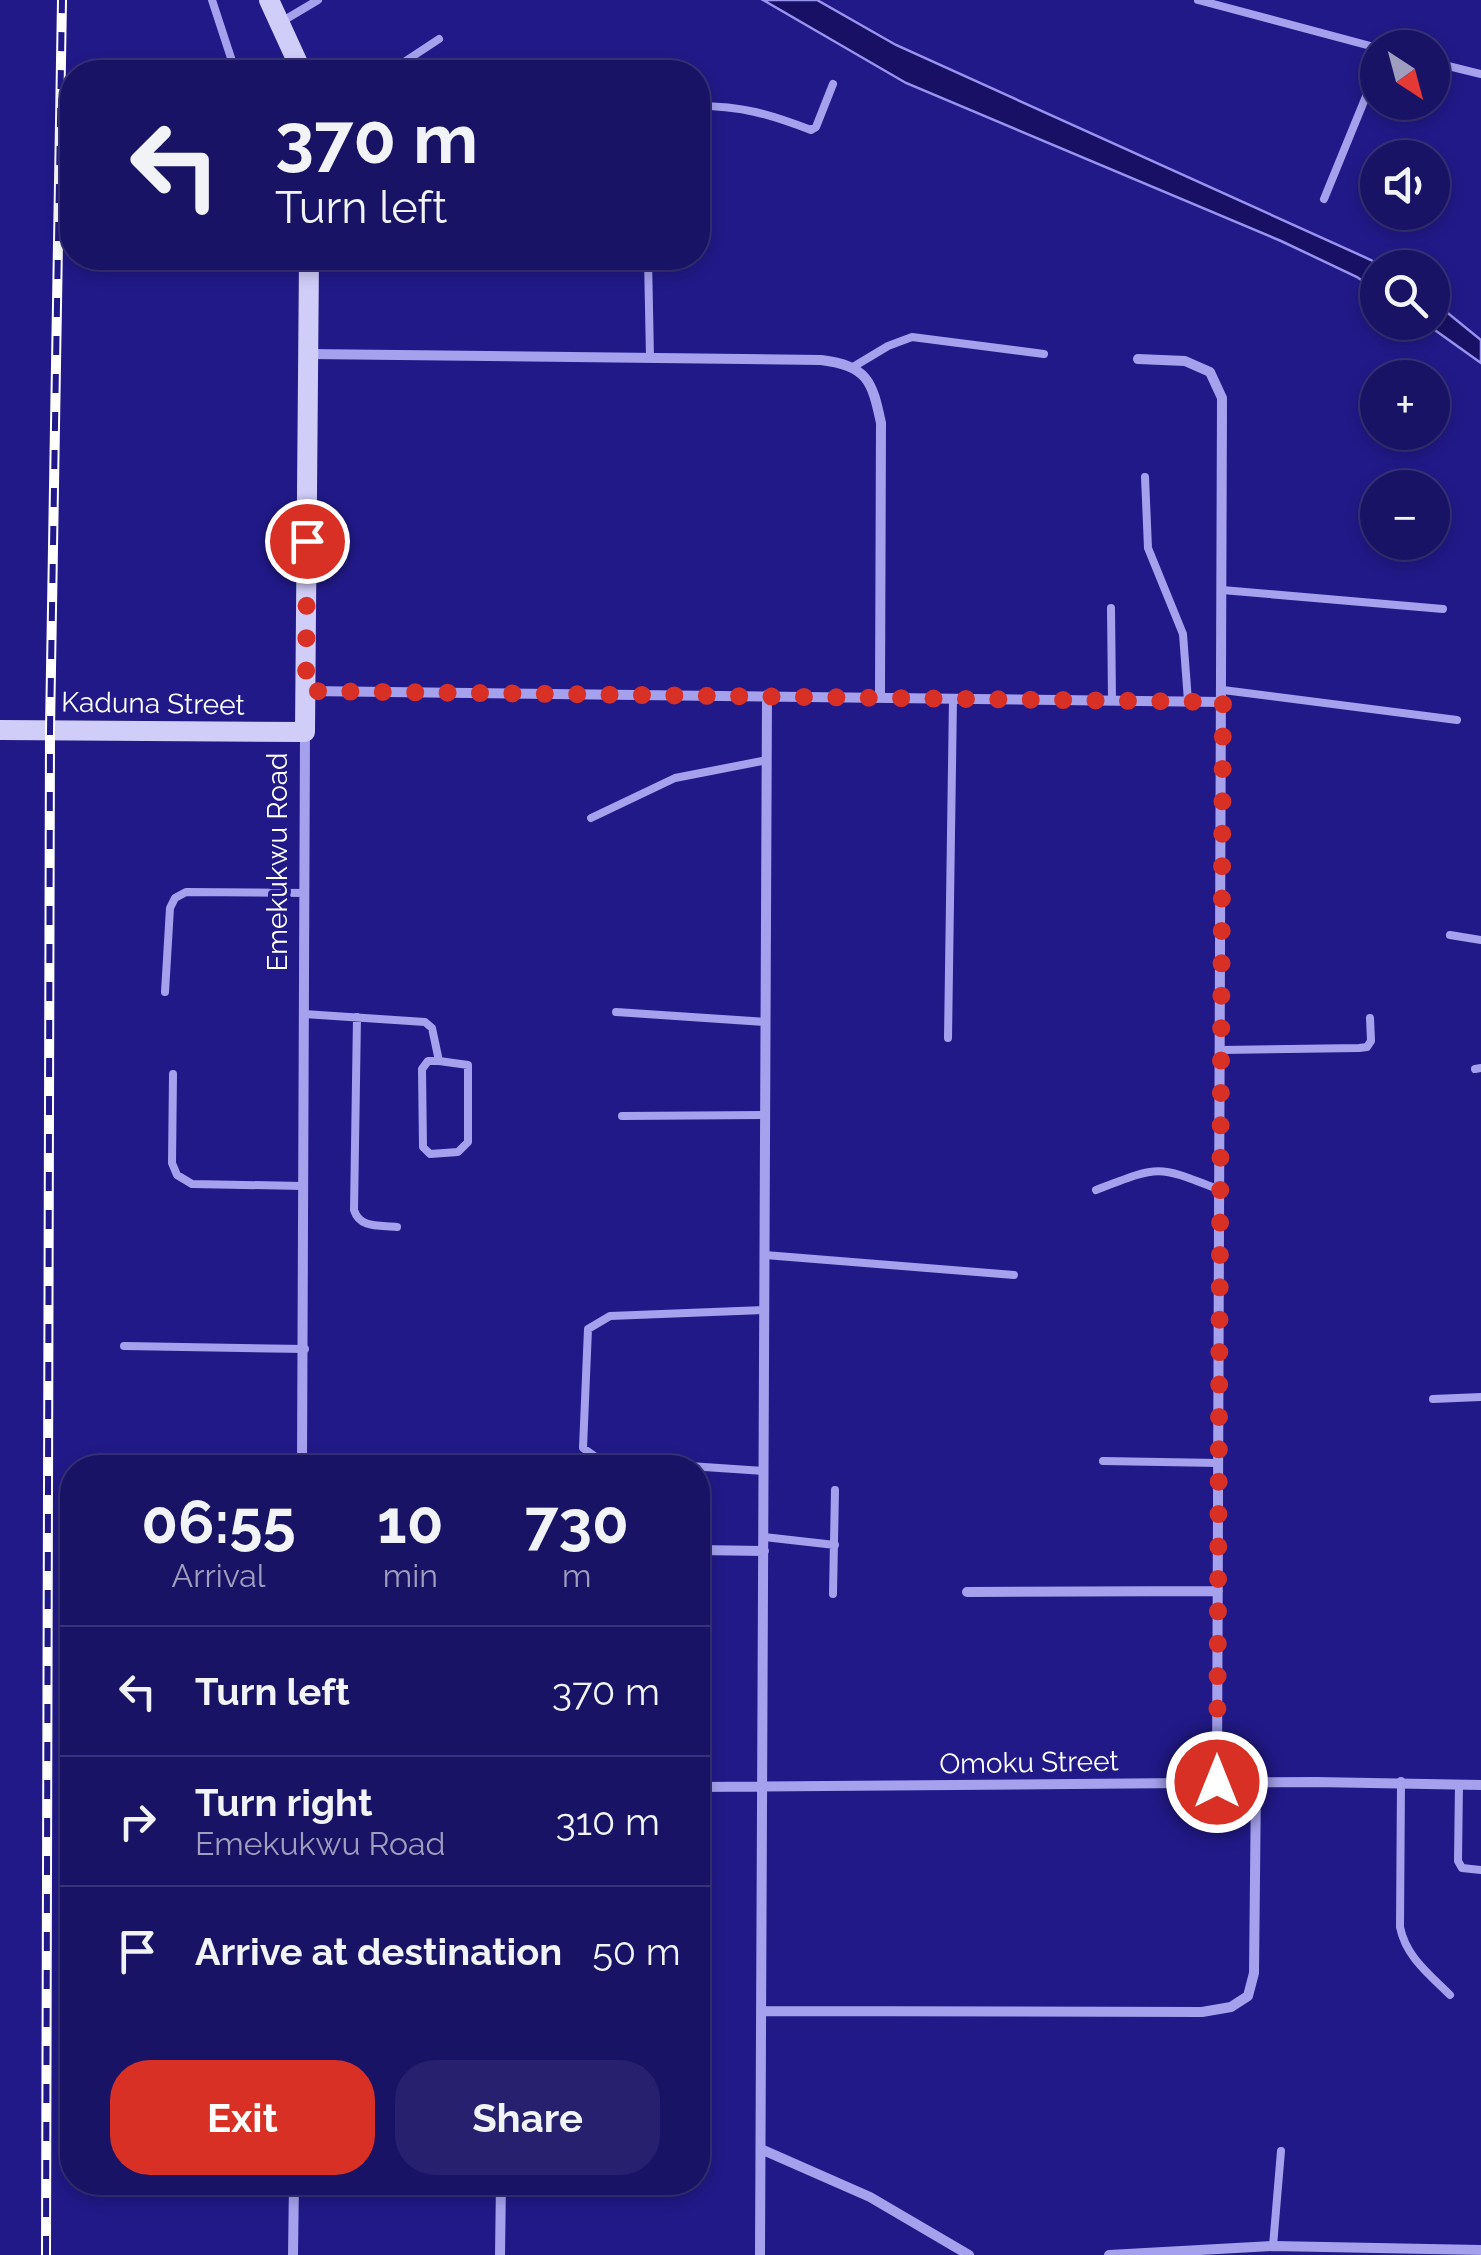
<!DOCTYPE html>
<html lang="en">
<head>
<meta charset="utf-8">
<style>
  body { margin:0; font-family:Raleway,sans-serif; background:#26206e; color:#f1f3f6; height:100vh; display:flex; flex-direction:column; font-size:38px; white-space:nowrap }
  * { box-sizing:border-box; margin:0 }
  p { font-size:32px; color:#9f9ebf }
  .icon { flex:none; width:55px; height:55px; fill:none; stroke:currentColor; stroke-width:2; stroke-linecap:round; stroke-linejoin:round }
  .map { position:relative; flex:1; overflow:hidden }
  .panel { position:absolute; left:60px; top:1455px; width:650px; height:740px; display:flex; flex-direction:column; background:#191365; border-radius:40px; box-shadow:0 5px 15px #0003,0 0 0 2px #373279 }
  .panel>* { flex:none }
  .banner { position:absolute; left:60px; top:60px; width:650px; height:210px; border-radius:40px; box-shadow:0 5px 15px #0003,0 0 0 2px #373279; background:#191365; color:#f1f3f6; overflow:hidden }
  .needle { width:65px; rotate:144deg }
  .fabs { position:absolute; left:1360px; top:30px; display:grid; gap:20px }
  .fabs a { display:grid; place-items:center; width:90px; height:90px; border-radius:50%; background:#191365; box-shadow:0 5px 15px #0003,0 0 0 2px #373279; font-size:50px }
  .pin { position:absolute; display:grid; place-items:center; width:85px; height:85px; color:#fff; margin:-42px; border:5px solid #fff; border-radius:50%; box-shadow:0 2px 10px #0007 }
  .me { position:absolute; width:110px; margin:-55px; rotate:0deg; stroke-linejoin:round; filter:drop-shadow(0 0 8px #0008) }
  .turn { display:flex; align-items:center; gap:35px; height:210px; padding:0 50px; font-size:45px }
  .turn .icon { width:130px; height:130px; stroke-width:2.5 }
  .turn b { display:block; font-size:70px; line-height:85px }
  .eta { display:flex; justify-content:space-evenly; align-items:center; height:170px; text-align:center }
  .eta b { font-size:60px; font-weight:700; line-height:70px }
  .primary-button { display:flex; gap:20px; margin-top:auto; padding:20px 50px }
  .primary-button a { flex:1; height:115px; border-radius:40px; background:#d93025; color:#fff; font-size:40px; font-weight:700; line-height:115px; text-align:center }
  .primary-button a+a { background:#26206e; color:#f1f3f6 }
  ul { padding:0; list-style:none }
  li { display:flex; align-items:center; gap:30px; height:130px; padding:0 50px; border-top:2px solid #373279 }
  li div { flex:1 }
  li b { display:block; font-size:38px }
  li em { font-style:normal }
  .map>svg:first-child { display:block }
  .water { fill:#171065; stroke:#9793ef; stroke-width:2.5 }
  .lines { fill:none; stroke-linecap:round; stroke-linejoin:round }
  .lane { stroke:#a5a1ed; stroke-width:8 }
  .street { stroke:#a5a1ed; stroke-width:10 }
  .secondary { stroke:#d0cdf9; stroke-width:20 }
  .rail-casing { stroke:#fff; stroke-width:10 }
  .rail { stroke:#211987; stroke-width:6; stroke-dasharray:19; stroke-linecap:butt }
  .route { stroke:#d93025; stroke-width:18; stroke-dasharray:0 32.4 }
  .labels { text-anchor:middle; stroke-width:8; stroke-linejoin:round; paint-order:stroke }
  .street-label { font-size:28px; fill:#fff; stroke:#211987 }
</style>
</head>
<body>
<div class="map">
<svg width="1481" height="2255" viewBox="0 0 1481 2255">
  <rect width="100%" height="100%" fill="#211987"/>
  <!-- water -->
  <path class="water" d="M763 0H817L896 45 1371 260 1382 267 1378 268 1377 291 1357 277 1281 241 906 83Z
    M1433 301 1481 340V363L1425 323 1432 322Z"/>
  <g class="lines">
    <!-- lane -->
    <path class="lane" d="M212 0 232 61 241 67 297 68
      M1198 0 1378 48
      M281 22 318 0
      M1432 62 1481 74
      M389 72 439 39
      M698 106C742 106 769 114 811 130L816 127 833 84
      M1324 199 1378 67
      M648 258 650 358
      M853 367 888 346 912 337 1044 354
      M1145 477 1148 548 1183 634 1188 701
      M1222 590 1443 609
      M1111 608 1112 700
      M1223 690 1457 720
      M591 818 675 778 767 760
      M1450 935 1481 940
      M165 992 170 908 175 898 186 892 305 893
      M616 1012 766 1022
      M304 1014 425 1022 432 1028 439 1061 468 1065V1142L458 1152 430 1154 423 1147 422 1069 428 1061H439
      M357 1017 354 1210C360 1229 380 1225 397 1227
      M948 1038 953 698
      M1221 1050 1359 1048 1367 1047 1371 1041 1370 1018
      M1475 1069 1481 1068
      M173 1074 172 1163 177 1175 192 1184 303 1186
      M622 1116 766 1115
      M1096 1190C1161 1165 1156 1165 1220 1190
      M765 1255 1014 1275
      M124 1346 305 1349
      M1433 1399 1481 1397
      M302 1458 439 1465
      M1103 1461 1219 1463
      M764 1471 600 1460 583 1448 588 1329 610 1316 765 1310
      M764 1537 835 1545
      M833 1594 835 1490
      M1401 1781 1400 1927C1406 1957 1429 1974 1450 1995
      M1459 1784 1458 1861 1462 1868 1481 1870
      M1273 2246 1281 2151"/>
    <!-- street -->
    <path class="street" d="M308 354 821 360C867 366 872 380 881 423L880 697
      M1138 359 1185 361 1210 372 1222 398 1217 1782
      M306 691 1223 702
      M302 1468 305 732
      M698 1550 764 1551
      M967 1592 1218 1591
      M698 1787 1316 1782 1481 1785
      M761 2011 1202 2012 1231 2007 1248 1996 1254 1973 1256 1782
      M761 2149 870 2197 969 2255
      M293 2255 294 2182
      M500 2255 501 2182
      M760 2255 767 695
      M1109 2255 1273 2246 1481 2250"/>
    <!-- secondary -->
    <path class="secondary" d="M269 0 302 72
      M0 730 305 732 309 258"/>
    <defs>
      <path id="rail" d="M46 2255 50 730 62 0"/>
    </defs>
    <!-- rail casing -->
    <use href="#rail" class="rail-casing"/>
    <!-- rail -->
    <use href="#rail" class="rail"/>
  </g>
  <g class="lines">
    <!-- route -->
    <path class="route" d="M307 541 306 691 1223 702 1217 1782"/>
  </g>
  <g class="labels">
    <!-- street labels -->
    <g class="street-label">
      <text transform="translate(153 703) rotate(1)" y="10">Kaduna Street</text>
      <text transform="translate(277 862) rotate(-90)" y="10">Emekukwu Road</text>
      <text transform="translate(1029 1762) rotate(-1)" y="10">Omoku Street</text>
    </g>
  </g>
</svg>
<div class="fabs">
<a><svg class="needle" viewBox="-14 -14 28 28"><path d="M0-13l5 13h-10z" fill="#e53935"/><path d="M0 13l5-13h-10z" fill="#9f9ebf"/></svg></a>
<a><svg class="icon" aria-label="sound" viewBox="0 0 24 24"><path d="M4 9h4l5-4v14l-5-4H4zM17 9q2 3 0 6"/></svg></a>
<a><svg class="icon" aria-label="search" viewBox="0 0 24 24"><circle cx="10" cy="10" r="6"/><path d="M15 15l6 6"/></svg></a>
<a>+</a>
<a>−</a>
</div>
<div class="pin" style="left:307px;top:541px;background:#d93025"><svg class="icon" aria-label="arrive" viewBox="0 0 24 24"><path d="M6 21V4h12l-3 4 3 4H6"/></svg></div>
<svg class="me" style="left:1217px;top:1782px" viewBox="-20 -20 40 40"><circle r="17" fill="#d93025" stroke="#fff" stroke-width="3"/><path d="M0-11L8 9 0 5-8 9z" fill="#fff"/></svg>
<div class="banner">
<div class="turn"><svg class="icon" aria-label="left" viewBox="0 0 24 24"><path d="M17 20v-9H6M10 6l-5 5 5 5"/></svg><div><b>370 m</b>Turn left</div></div>
</div>
<section class="panel">
<div class="eta">
<div><b>06:55</b><p>Arrival</p></div>
<div><b>10</b><p>min</p></div>
<div><b>730</b><p>m</p></div>
</div>
<ul>
<li><svg class="icon" aria-label="left" viewBox="0 0 24 24"><path d="M17 20v-9H6M10 6l-5 5 5 5"/></svg><div><b>Turn left</b></div><em>370 m</em></li>
<li><svg class="icon" aria-label="right" viewBox="0 0 24 24"><path d="M7 20v-9h11M14 6l5 5-5 5"/></svg><div><b>Turn right</b><p>Emekukwu Road</p></div><em>310 m</em></li>
<li><svg class="icon" aria-label="arrive" viewBox="0 0 24 24"><path d="M6 21V4h12l-3 4 3 4H6"/></svg><div><b>Arrive at destination</b></div><em>50 m</em></li>
</ul>
<div class="primary-button"><a>Exit</a><a>Share</a></div>
</section>
</div>
</body>
</html>
